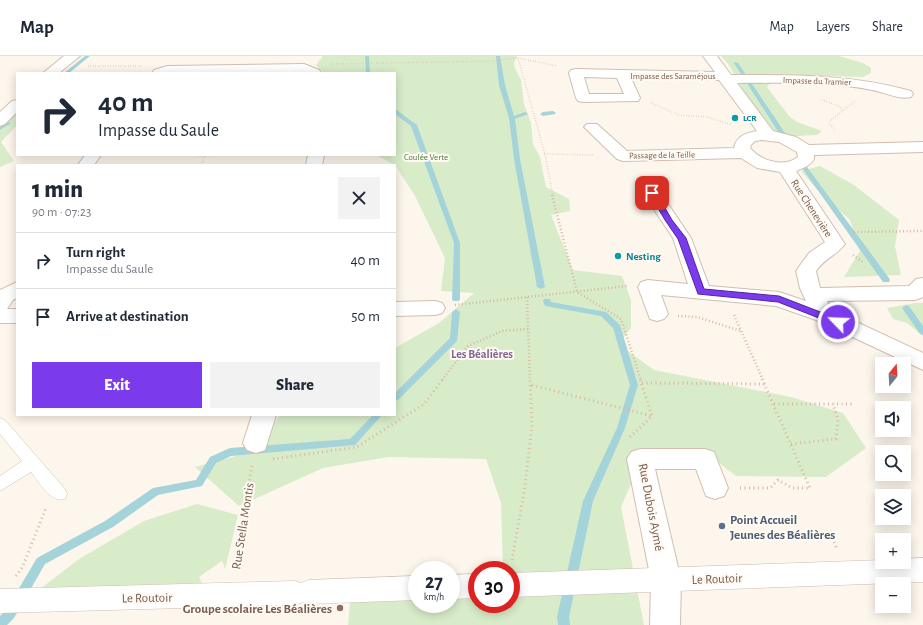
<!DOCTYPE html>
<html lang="en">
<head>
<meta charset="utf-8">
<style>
  body { margin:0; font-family:"Alegreya Sans",sans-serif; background:#f2f2f3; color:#1f2937; height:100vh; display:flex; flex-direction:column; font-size:15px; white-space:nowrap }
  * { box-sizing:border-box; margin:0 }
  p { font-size:13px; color:#747a83 }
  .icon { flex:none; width:22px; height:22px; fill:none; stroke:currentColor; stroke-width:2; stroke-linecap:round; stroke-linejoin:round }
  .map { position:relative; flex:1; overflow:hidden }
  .panel { position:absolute; left:16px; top:108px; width:380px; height:252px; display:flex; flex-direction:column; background:#fff; border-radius:0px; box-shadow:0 2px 10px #0003 }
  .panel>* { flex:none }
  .guide { position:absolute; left:16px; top:16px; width:380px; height:84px; border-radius:0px; box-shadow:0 2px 10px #0003; background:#fff; color:#1f2937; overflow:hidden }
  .needle { width:26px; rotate:18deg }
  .fabs { position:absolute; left:875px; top:301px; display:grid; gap:8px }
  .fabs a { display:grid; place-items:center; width:36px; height:36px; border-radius:0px; background:#fff; box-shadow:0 2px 10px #0003; font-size:20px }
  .speed { position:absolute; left:408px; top:505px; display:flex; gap:8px; font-size:20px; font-weight:700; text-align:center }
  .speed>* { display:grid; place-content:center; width:52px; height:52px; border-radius:50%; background:#fff; box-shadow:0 2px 10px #0003; line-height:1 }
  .speed small { font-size:10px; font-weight:400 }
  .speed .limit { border:6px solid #d22; background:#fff; color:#111 }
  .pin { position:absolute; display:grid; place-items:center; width:34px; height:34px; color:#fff; margin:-17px; border-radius:8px; box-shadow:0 2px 6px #0006 }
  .me { position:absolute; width:44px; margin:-22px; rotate:294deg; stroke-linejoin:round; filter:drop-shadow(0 0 3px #0008) }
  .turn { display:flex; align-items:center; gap:14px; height:84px; padding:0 16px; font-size:18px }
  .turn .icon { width:52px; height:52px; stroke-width:2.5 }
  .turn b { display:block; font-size:28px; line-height:34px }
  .round { display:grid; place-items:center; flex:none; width:42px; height:42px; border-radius:0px; background:#f2f2f3 }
  .summary { display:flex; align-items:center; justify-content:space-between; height:68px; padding:0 16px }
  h1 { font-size:24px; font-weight:800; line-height:30px }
  .action { display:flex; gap:8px; margin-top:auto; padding:8px 16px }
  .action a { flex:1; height:46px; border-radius:0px; background:#7c3aed; color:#fff; font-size:16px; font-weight:800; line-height:46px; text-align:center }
  .action a+a { background:#f2f2f3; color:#1f2937 }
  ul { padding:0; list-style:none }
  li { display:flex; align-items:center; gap:12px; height:56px; padding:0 16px; border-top:1px solid #e0e1e3 }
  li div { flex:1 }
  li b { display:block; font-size:15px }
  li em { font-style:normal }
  header { display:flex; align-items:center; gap:24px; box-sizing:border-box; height:56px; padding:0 20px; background:#fff; border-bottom:1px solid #e0e1e3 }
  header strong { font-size:19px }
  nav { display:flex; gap:22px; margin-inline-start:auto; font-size:14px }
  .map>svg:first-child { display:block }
  .green { fill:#d8ecc9 }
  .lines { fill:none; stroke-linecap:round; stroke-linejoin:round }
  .stream { fill:#a5d3da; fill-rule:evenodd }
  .service-casing { stroke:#d1beb0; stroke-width:1 }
  .pedestrian-casing { stroke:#d1beb0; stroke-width:1 }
  .minor-casing { stroke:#d1beb0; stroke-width:2 }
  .path-far2 { stroke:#d9b8a5; stroke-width:1.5; stroke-dasharray:0.5 2; stroke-linecap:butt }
  .path-far1 { stroke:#d9b8a5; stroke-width:2.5; stroke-dasharray:1 2.5; stroke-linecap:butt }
  .path { stroke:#d9b8a5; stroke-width:3; stroke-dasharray:1 3.5; stroke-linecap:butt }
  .service { fill:#fff; fill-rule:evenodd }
  .pedestrian { fill:#fff; fill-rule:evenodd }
  .minor { fill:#fff; fill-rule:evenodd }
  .route { fill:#7c3aed; stroke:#51269a }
  .culture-dot { fill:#0f9aa8; stroke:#fffaf3; stroke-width:1.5 }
  .service-dot { fill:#5c6f8a; stroke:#fffaf3; stroke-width:1.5 }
  .education-dot { fill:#8d6e63; stroke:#fffaf3; stroke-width:1.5 }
  .labels { text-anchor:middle; stroke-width:4; stroke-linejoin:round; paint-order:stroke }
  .far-street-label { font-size:9px; fill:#7a5c4d; stroke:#fffaf3 }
  .far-culture-label { font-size:9px; font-weight:bold; fill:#0d838f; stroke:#fffaf3; text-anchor:start }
  .far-park-label { font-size:9px; fill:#537a41; stroke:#fffaf3 }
  .street-label { font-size:11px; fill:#7a5c4d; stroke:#fffaf3 }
  .culture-label { font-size:11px; font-weight:bold; fill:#0d838f; stroke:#fffaf3; text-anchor:start }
  .neighbourhood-label { font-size:12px; font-weight:bold; fill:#846695; stroke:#fffaf3 }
  .near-street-label { font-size:13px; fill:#7a5c4d; stroke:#fffaf3 }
  .near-service-label { font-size:13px; font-weight:bold; fill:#4e5e75; stroke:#fffaf3; text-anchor:start }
  .near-education-label { font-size:13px; font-weight:bold; fill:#785e54; stroke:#fffaf3; text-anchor:end }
</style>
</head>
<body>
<header>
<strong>Map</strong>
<nav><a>Map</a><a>Layers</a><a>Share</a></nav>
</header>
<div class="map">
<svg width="923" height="569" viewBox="0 0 923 569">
  <rect width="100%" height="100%" fill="#fdf6ec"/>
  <!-- green -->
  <path class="green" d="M323 0H517L514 7 515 12 521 24 524 48 531 67 533 88 540 101 546 131 569 143 570 155 551 159 573 214 622 220 631 244V272L618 288 654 314 791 341 843 357 866 392 826 421 736 420 710 400 645 396 621 451 644 569H348L350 546 417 544V548H451V543H477V548H511V514H503L501 447 486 403 388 401 323 412 239 450 195 411 255 395 280 359H395V292L439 267 474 237 441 235 445 202 415 140 395 109 376 99H395V17H323L316 9Z
    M721 0H839L863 7 871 12V17L863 21 790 19 773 23 767 31 789 60 797 66 822 75 817 79C804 79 790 82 777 78 753 72 741 18 721 0Z
    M17 54V69L1 86 14 105 0 111V69Z
    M820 110 854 129 899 164 895 190 901 219 844 221 860 195 850 164 821 138 801 115Z
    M915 247H923V280L907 267 893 263 887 252Z
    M197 448 238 459 225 513 222 505 199 521 202 527 197 530 36 536 79 503 144 465Z"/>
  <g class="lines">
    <!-- stream -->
    <path class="stream" d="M85 0H90L69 17H64Z
      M365 0H369L370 17H366Z
      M496 0H500L505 29 514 60 525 56 528 58 515 63 520 103 545 231 541 233 537 231 514 103 509 62 499 29Z
      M734 6 738 7 785 77 784 78 779 77 734 7Z
      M395 53 417 69 460 187V243L459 245H453L452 243 454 187 411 70 395 58Z
      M553 55 556 57 555 58 543 60 540 58 543 56Z
      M6 66 11 67 0 74V70Z
      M805 110 807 111 889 222 890 224 889 226H883L802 112Z
      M544 243H550L551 246 606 256 620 269 638 329 625 372 593 445 569 561 570 569H558L557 561 583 445 617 372 630 329 613 272 601 260 545 250 543 245Z
      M906 249 909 250 923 270V279L920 278 902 252Z
      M456 253 460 256 457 285 398 344 395 345V337L450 282 452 256Z
      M373 359H382L355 389 231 400 216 407 202 430 158 439 113 471 45 508 14 562 7 569H0V560L6 554 37 502 105 465 153 432 196 424 210 401 230 392 350 383Z"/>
    <defs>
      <path id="service" d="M0 362 5 364 65 433 67 438 65 443C51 448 39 426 31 416L0 435V420L22 405 0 378Z"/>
      <path id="pedestrian" d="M923 502V526L511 541V517L882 504V506H904V503Z
        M477 518V542L451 543V519Z
        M417 520V544L309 548 303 546 295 549 0 557V533L295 525 301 527 309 524Z"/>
      <path id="minor" d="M64 0H80L59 17H43Z
        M703 0H717L731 19C792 19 851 18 911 35L913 38 911 41C899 44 884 36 872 34 828 25 782 27 737 27L773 75 796 81 809 89 923 86V96L814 99V103C810 110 803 112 796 115L845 188C837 199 825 202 816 215L820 232 909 230 916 223 923 222V241L915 244 827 245 831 254 923 297V314L816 264 776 250 661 239 668 258 664 263 657 265 650 263 638 231 641 226 648 224 688 228 673 182 643 137 646 133 652 132 658 133 691 182 709 230 779 236 806 245 800 232 796 215 809 197 825 186 780 116 757 112 741 102 623 105 617 103 584 71 587 68H597L627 95 734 92C736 80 746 77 757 75L719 24 631 22 640 42 638 45 583 46 578 45 576 42 569 17 571 14 576 13 715 16ZM584 21 617 22 624 38H589ZM762 84 779 86 797 96 798 101C783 112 761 105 750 92L751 89 755 85Z
        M304 8 319 14 321 17H152L154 14 167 10Z
        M17 44V56L5 68 0 70V56L12 45Z
        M85 99H101L94 109H78Z
        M308 99H324L322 109H306Z
        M17 226V242L13 244 7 253H17V267H0V234Z
        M435 245 442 247 445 252 442 257 435 259 395 260V246Z
        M252 359H276L265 394 256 397 247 394 243 387Z
        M640 393H705L714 396 728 432 724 440 715 443 706 440 696 413H655L681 524 680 569H650L651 524 627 403 631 396Z"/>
    </defs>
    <!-- service casing -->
    <use href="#service" class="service-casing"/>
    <!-- pedestrian casing -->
    <use href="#pedestrian" class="pedestrian-casing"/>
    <!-- minor casing -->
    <use href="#minor" class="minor-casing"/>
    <!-- path-far2 -->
    <path class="path-far2" d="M518 2 545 98
      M331 8 492 5 518 2 557 10
      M88 10H141
      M822 44 839 50 843 55
      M651 47 679 59 707 61 732 69
      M835 74 830 68V65L855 45
      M198 100 224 99
      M201 109 205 99
      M553 140 545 98 594 99"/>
    <!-- path-far1 -->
    <path class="path-far1" d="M552 139 577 236 621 263 641 324
      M854 176 923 175
      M853 199 864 207
      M527 241 530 324
      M455 249 627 230
      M734 259 763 324
      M678 260 697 261 741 275
      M442 324 468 290 502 275 529 273"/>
    <!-- path -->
    <path class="path" d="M642 327 765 328
      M532 329 652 360
      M774 348H852
      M630 381 652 360 640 323
      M791 388 836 383 838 364 833 348
      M273 403 357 391 424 348 443 323
      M740 432H770L778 424 792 432H810L762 323
      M834 486 837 493
      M512 504 525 430 532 369 530 323
      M235 513 252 409
      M16 520 22 512 46 452"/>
    <!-- service -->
    <use href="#service" class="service"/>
    <!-- pedestrian -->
    <use href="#pedestrian" class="pedestrian"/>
    <!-- minor -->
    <use href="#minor" class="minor"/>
  </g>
  <!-- route -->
  <path class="route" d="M650 135H655L672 164 686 182 704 233 779 240 841 264V268H834L778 246 698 238 678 183 665 164 649 137Z"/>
  <!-- markers -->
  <g class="culture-dot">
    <circle cx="735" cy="62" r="4"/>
    <circle cx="618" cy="200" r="4"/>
  </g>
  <circle class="service-dot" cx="722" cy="470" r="4"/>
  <circle class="education-dot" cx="340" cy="552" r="4"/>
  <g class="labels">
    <!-- far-street labels -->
    <g class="far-street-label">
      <text x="673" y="23">Impasse des Saraméjous</text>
      <text transform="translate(817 25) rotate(2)" y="3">Impasse du Tramier</text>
      <text transform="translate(662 99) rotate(-1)" y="3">Passage de la Teille</text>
    </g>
    <!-- far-culture labels -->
    <g class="far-culture-label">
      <text x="743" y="65">LCR</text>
    </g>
    <!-- far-park labels -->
    <g class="far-park-label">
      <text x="426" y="104">Coulée Verte</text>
    </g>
    <!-- street labels -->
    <g class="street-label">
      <text transform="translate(812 152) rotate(57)" y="4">Rue Chenevière</text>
    </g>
    <!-- culture labels -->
    <g class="culture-label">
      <text x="626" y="204">Nesting</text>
    </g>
    <!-- neighbourhood labels -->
    <g class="neighbourhood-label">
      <text x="482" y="302">Les Béalières</text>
    </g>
    <!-- near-street labels -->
    <g class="near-street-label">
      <text transform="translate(652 451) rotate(79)" y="5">Rue Dubois Aymé</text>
      <text transform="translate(242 470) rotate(-81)" y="5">Rue Stella Montis</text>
      <text transform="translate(717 522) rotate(-2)" y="5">Le Routoir</text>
      <text transform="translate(147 541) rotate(-1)" y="5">Le Routoir</text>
    </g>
    <!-- near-service labels -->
    <g class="near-service-label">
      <text x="730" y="468">Point Accueil<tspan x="730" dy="15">Jeunes des Béalières</tspan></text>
    </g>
    <!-- near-education labels -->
    <g class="near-education-label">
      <text x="332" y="557">Groupe scolaire Les Béalières</text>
    </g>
  </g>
</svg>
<div class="fabs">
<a><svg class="needle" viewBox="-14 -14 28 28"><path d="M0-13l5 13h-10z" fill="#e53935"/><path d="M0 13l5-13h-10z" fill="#747a83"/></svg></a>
<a><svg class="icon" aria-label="sound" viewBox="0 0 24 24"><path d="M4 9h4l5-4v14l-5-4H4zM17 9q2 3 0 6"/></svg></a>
<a><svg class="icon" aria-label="search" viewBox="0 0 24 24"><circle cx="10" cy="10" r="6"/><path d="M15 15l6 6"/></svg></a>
<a><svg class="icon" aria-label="layers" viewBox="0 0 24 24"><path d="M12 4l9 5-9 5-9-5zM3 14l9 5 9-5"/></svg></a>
<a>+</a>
<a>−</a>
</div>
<div class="speed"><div>27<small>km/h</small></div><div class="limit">30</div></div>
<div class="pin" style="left:652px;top:137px;background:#d93025"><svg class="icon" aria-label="arrive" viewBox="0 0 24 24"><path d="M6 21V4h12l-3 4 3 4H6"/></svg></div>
<svg class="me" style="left:838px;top:266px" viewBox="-20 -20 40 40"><circle r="17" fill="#7c3aed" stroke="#fff" stroke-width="3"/><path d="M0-11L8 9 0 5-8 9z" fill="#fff"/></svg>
<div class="guide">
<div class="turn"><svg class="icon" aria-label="right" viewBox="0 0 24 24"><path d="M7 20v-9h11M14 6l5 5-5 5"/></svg><div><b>40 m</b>Impasse du Saule</div></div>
</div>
<section class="panel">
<div class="summary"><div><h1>1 min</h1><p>90 m · 07:23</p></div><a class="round"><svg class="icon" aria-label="close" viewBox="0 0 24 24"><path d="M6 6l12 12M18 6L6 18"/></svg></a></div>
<ul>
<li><svg class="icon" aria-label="right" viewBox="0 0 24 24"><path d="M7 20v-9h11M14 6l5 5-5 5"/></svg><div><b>Turn right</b><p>Impasse du Saule</p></div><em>40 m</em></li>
<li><svg class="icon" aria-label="arrive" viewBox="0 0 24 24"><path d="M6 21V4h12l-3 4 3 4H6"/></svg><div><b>Arrive at destination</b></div><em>50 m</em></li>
</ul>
<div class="action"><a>Exit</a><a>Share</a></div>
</section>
</div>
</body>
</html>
